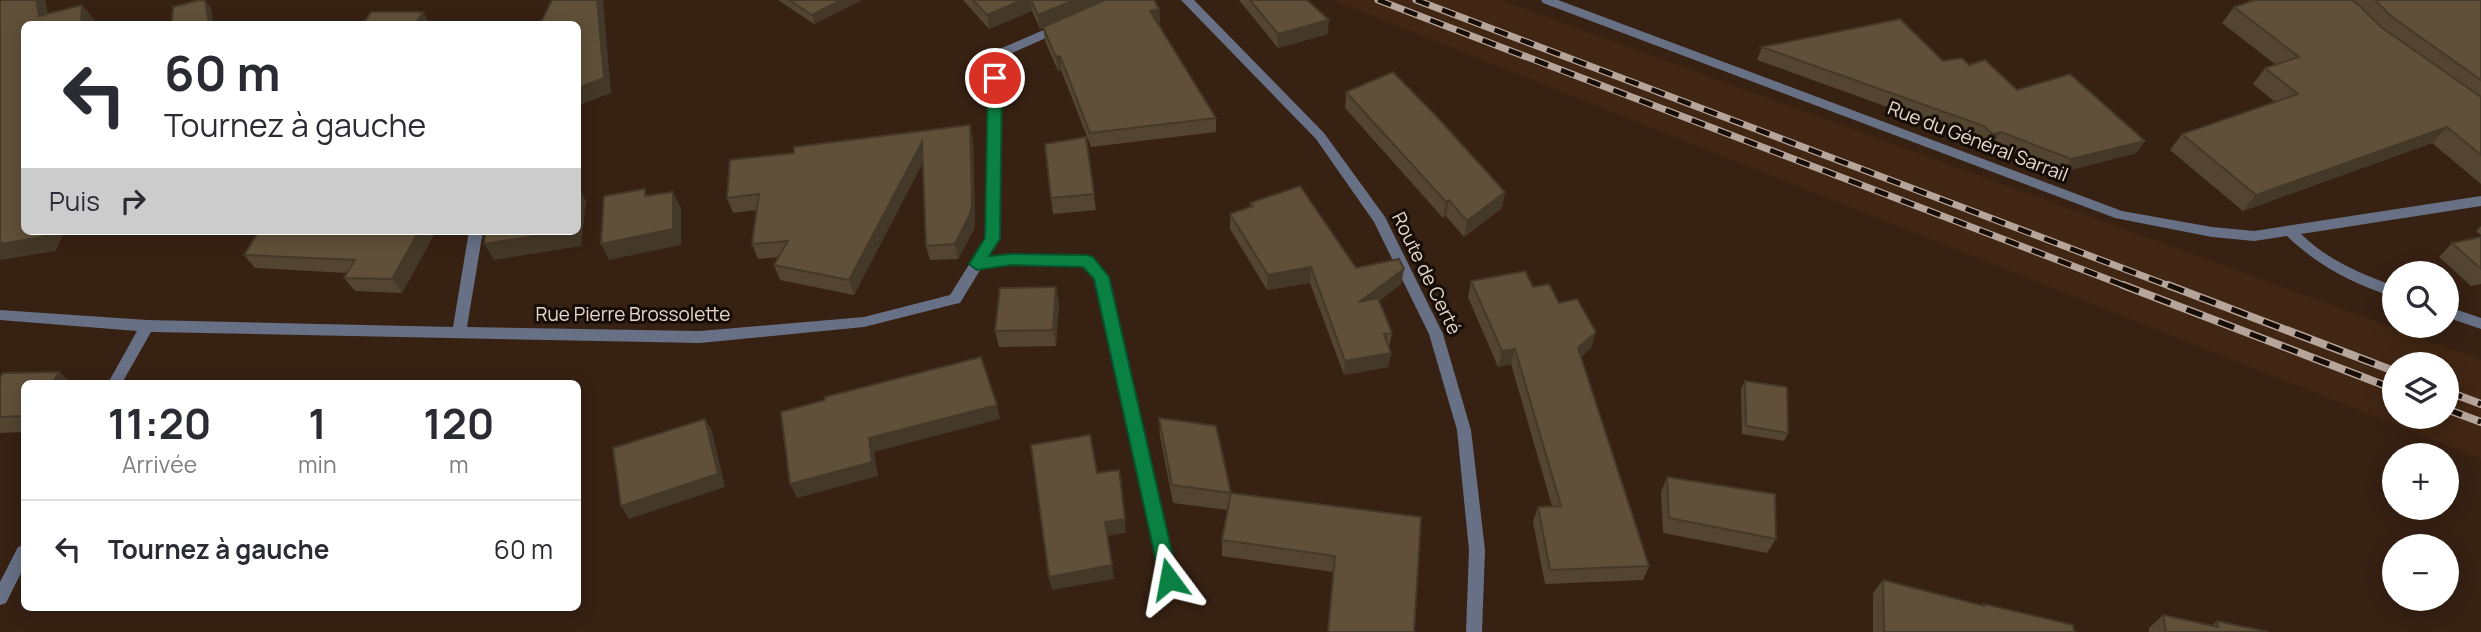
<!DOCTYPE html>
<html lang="fr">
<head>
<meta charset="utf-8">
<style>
  body { margin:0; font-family:Manrope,sans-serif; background:#f7f7f7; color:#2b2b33; height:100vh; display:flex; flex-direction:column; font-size:26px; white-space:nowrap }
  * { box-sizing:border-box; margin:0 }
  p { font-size:23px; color:#7c7c81 }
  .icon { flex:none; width:38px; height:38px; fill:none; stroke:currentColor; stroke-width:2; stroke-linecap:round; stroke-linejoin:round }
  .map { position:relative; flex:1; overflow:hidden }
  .drawer { position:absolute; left:21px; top:380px; width:560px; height:231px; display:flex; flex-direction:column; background:#fff; border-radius:10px; box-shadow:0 4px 18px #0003 }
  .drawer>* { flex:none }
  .hud { position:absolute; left:21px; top:21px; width:560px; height:214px; border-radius:10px; box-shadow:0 4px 18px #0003; background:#fff; color:#2b2b33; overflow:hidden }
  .controls { position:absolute; left:2382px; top:261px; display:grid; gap:14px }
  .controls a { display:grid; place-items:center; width:77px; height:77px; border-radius:50%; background:#fff; box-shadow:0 4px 18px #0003; font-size:35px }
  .pin { position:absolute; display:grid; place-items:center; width:60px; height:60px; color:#fff; margin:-30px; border:4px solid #fff; border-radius:50%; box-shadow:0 2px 7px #0007 }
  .me { position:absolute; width:77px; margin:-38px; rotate:347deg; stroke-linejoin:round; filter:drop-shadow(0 0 5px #0008) }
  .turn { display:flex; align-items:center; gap:24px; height:147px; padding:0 28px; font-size:32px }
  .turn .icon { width:91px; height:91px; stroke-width:2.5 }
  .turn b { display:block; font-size:49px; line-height:60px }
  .then { display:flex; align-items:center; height:66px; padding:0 28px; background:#0003; gap:14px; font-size:26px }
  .eta { display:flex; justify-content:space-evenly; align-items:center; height:119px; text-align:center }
  .eta b { font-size:42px; font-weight:700; line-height:49px }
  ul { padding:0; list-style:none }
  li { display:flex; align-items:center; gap:21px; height:98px; padding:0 28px; border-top:2px solid #e1e1e2 }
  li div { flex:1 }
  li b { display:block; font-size:26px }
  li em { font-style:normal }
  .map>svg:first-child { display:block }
  .built { fill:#412613; fill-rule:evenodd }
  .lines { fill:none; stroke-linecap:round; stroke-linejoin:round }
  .lane { fill:#677085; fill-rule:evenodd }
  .street { fill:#677085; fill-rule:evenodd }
  .rail-far1-casing { stroke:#b6a59b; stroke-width:7 }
  .rail-casing { stroke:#b6a59b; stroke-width:8 }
  .rail-far1 { stroke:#170d07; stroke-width:4.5; stroke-dasharray:14; stroke-linecap:butt }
  .rail { stroke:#170d07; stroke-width:5; stroke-dasharray:17; stroke-linecap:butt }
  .wall { fill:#534531 }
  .shaded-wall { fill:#443828 }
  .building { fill:#615039; stroke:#443828; stroke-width:2 }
  .route { fill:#0b8043; stroke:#07532c; stroke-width:2 }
  .labels { text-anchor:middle; stroke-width:6; stroke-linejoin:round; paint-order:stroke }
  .street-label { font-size:19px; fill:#e6d7ce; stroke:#170d07 }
</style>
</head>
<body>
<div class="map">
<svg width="2481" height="632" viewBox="0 0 2481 632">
  <rect width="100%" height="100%" fill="#372113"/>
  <!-- built -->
  <path class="built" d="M1332 0H1501L2481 360V459ZM2394 364H2446V416H2394Z"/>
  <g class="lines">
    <!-- lane -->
    <path class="lane" d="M1011 255 1087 256 1092 257 1108 277 1177 579 1175 584 1169 586 1163 584 1161 579 1095 279 1083 266 1011 265 977 269 970 264 977 259Z"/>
    <!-- street -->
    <path class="street" d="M1181 0H1194L1324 133 1385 217 1443 334 1471 430 1485 550 1482 632H1466L1469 550 1457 430 1429 334 1374 222 1316 139Z
      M1541 0H1558L2122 211 2212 227 2254 231 2481 196V206L2301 234C2328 260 2359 273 2394 286V297C2353 284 2318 266 2287 236L2254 241 2212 237 2115 218 1543 3Z
      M1062 22 1066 23V29L1005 56 1001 78 999 239 960 303 955 304 864 327 700 343 151 332 122 383H108L137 331 0 320V310L147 320 453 327 469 231H483L467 327 700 331 864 317 950 295 985 239 989 78 993 54 995 51Z
      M2446 306 2481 318V329L2446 317Z
      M24 545V567L6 603 0 605V582L18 547Z"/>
    <defs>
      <path id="rail-far1" d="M1378 0 2128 287
        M1416 0 2172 287"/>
      <path id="rail" d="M2123 285 2394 389
        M2168 285 2394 371
        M2446 391 2481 404
        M2446 409 2481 422"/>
    </defs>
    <!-- rail-far1 casing -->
    <use href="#rail-far1" class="rail-far1-casing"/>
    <!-- rail casing -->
    <use href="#rail" class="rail-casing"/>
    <!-- rail-far1 -->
    <use href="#rail-far1" class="rail-far1"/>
    <!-- rail -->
    <use href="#rail" class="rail"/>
  </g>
  <!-- wall -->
  <path class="wall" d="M778 0H862L814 24Z
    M963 0H1154L1159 9 1160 23 1158 24 1216 118V132L1091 147 1061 70 1058 71 1045 41 1043 28 1040 29 1032 11 989 29Z
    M1239 0H1307L1328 34 1278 48Z
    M2255 0H2481V184L2432 143 2243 211 2170 150 2182 134 2275 102 2253 84 2265 68 2276 65 2222 23 2234 7Z
    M1762 47 1943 61 2145 141 2136 153 2063 172 1993 145 1985 147 1976 139 1757 60Z
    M1346 92 1505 192 1502 208 1464 237 1446 216 1443 218 1345 108Z
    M1086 137 1096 210 1053 214 1051 198Z
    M973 140 975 220 974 229 958 259 930 260 926 246 923 162 854 295 780 280 774 265 779 257 758 259 752 244 756 210 733 213 727 198Z
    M1250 203 1356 268 1404 269 1401 284 1379 301 1392 333 1389 348 1391 353 1388 367 1344 375 1310 283 1267 290 1230 229V214L1250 207Z
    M2481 226V235L2476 231Z
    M436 231 402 293 355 291 344 278 347 273 255 268 244 255Z
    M2481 237V284L2471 286 2439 257 2452 243Z
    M1471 281 1533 287 1559 303 1591 348 1581 357 1649 566 1643 580 1545 584 1533 522 1538 507 1552 506 1511 364 1498 367 1468 297Z
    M1059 302 1056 346 999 347 995 331Z
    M0 378 24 383V432L0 433Z
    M1745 381 1788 433 1784 441 1742 434 1741 389Z
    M1159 418 1231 493 1421 517 1333 572 1222 556V540L1228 510 1173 503 1160 436Z
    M1667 477 1776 539 1767 553 1663 533 1661 492Z
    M1883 580 1982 606 1984 604 2076 632H1873V593Z
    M2163 615 2211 626 2217 621 2269 632H2149V628Z"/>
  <!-- shaded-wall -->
  <path class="shaded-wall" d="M36 0H45L50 24 39 16Z
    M205 0 211 8 214 24H209Z
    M597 0H603L611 93 582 104 578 95V88Z
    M841 0H862L814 24 812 15Z
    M1022 0H1030L1032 11 989 29 987 15Z
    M1074 0H1108L1040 29 1038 15Z
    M82 5 94 19V24H81Z
    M1159 9 1160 23 1151 25 1150 11Z
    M423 12 430 24H416Z
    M1329 20 1328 34 1278 48V34Z
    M1060 56 1061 70 1058 71 1056 57Z
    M970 125 973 140 975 220 974 229 958 259 955 244Z
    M2447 127 2432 143 2243 211 2256 195Z
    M2001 132 1993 145 1985 147 1992 134Z
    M2145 141 2136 153 2063 172 2071 159Z
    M922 142 926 157 854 295 849 280Z
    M578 186 586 201 581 246 494 260 484 244 565 231H578Z
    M673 192 681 208V245L609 260 601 244Z
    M1505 192 1502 208 1464 237 1467 221Z
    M1449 200 1446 216 1443 218 1446 202Z
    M44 231H64L56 251 0 260V244Z
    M419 231H436L402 293 392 279Z
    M1311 267 1310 283 1267 290 1268 275Z
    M1404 269 1401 284 1358 317 1359 302Z
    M1056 287 1059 302 1056 346 1053 330Z
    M1596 332 1591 348 1573 364 1578 348Z
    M1515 349 1511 364 1498 367 1502 351Z
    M1391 353 1388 367 1344 375 1345 361Z
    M59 372 72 383H52Z
    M997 405 1000 419 874 452 878 476 797 498 790 484 869 438Z
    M705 419 712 431 725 487 629 519 621 506Z
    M1121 484 1126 533 1107 536 1105 522Z
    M1112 565 1114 579 1052 590 1049 577Z"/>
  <!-- building -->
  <path class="building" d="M0 0H36L39 16 82 5 81 24H24V231H44L42 237 0 244Z
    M199 0H205L209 24H172L173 7Z
    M552 0H597L604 78 578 88V24H540Z
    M789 0H841L812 15Z
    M973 0H1022L987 15Z
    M1031 0H1074L1038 15Z
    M1105 0H1154L1159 9 1150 11 1216 118 1090 133 1060 56 1056 57 1043 27Z
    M1250 0H1307L1329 20 1278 34Z
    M2255 0H2352L2361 7 2381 27 2481 97V155L2447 127 2256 195 2182 134 2298 94 2265 68 2299 57 2234 7Z
    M2375 0H2481V80L2392 17Z
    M371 12H423L416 24H363Z
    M1900 19 1943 61 1962 58 1969 65 1985 60 2017 90 2070 74 2145 141 2071 159 2001 132 1992 134 1984 126 1762 47Z
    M1393 72 1437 117 1505 192 1467 221 1449 200 1446 202 1346 92Z
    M970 125 972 205 970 214 955 244 926 246 922 142 849 280 774 265 788 241 752 244 759 194 727 198 730 160 794 153V147Z
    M1086 137 1094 194 1051 198 1045 144Z
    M1300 186 1356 268 1399 259 1404 269 1359 302 1378 298 1392 333 1384 334 1391 353 1345 361 1311 267 1268 275 1230 214 1253 206 1250 203Z
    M645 189V196L673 192V229L601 244 604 196Z
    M259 231H419L392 279 344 278 355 260 244 255Z
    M486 231H565L484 244Z
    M2481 237V269L2452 243Z
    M1525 271 1533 287 1549 284 1559 303 1577 299 1596 332 1578 348 1649 566 1550 570 1538 507 1561 506 1515 349 1502 351 1471 281Z
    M1056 287 1053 330 995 331 1000 288Z
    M981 357 997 405 869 438 872 462 790 484 781 412 825 400V397Z
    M59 372 52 383H24V416L0 417V378L3 373Z
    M1745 381 1787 387 1788 433 1746 426Z
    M1159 418 1216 426 1231 493 1172 485Z
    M705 419 718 474 621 506 613 448Z
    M1090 435 1097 473 1119 470 1125 519 1105 522 1112 565 1049 577 1031 445Z
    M1667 477 1775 494 1776 539 1669 518Z
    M1231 493 1421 517 1414 632H1328L1335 556 1222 540Z
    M1883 580 1984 606V604L2073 625 2074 631 2076 632H1884Z
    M2163 615 2218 627 2217 621 2269 632H2166Z"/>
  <!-- route -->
  <path class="route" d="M995 73 1002 78 1000 239 989 256 1011 254 1087 255 1093 257 1109 277 1178 579 1176 585 1169 587 1162 585 1160 579 1094 279 1083 267 1011 265 977 270 969 264 985 238 988 78Z"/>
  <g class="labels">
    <!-- street labels -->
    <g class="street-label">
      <text transform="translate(1978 141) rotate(21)" y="7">Rue du Général Sarrail</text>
      <text transform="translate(1427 273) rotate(64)" y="7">Route de Certé</text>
      <text x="633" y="321">Rue Pierre Brossolette</text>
    </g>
  </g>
</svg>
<div class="controls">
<a><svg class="icon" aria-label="search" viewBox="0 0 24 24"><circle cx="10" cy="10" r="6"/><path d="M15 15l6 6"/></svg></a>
<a><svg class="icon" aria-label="layers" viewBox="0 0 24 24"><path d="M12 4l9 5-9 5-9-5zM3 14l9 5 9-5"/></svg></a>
<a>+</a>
<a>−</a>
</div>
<div class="pin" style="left:995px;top:78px;background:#d93025"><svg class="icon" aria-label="arrive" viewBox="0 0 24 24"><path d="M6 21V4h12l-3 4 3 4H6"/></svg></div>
<svg class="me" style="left:1169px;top:579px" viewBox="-20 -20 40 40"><path d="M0-17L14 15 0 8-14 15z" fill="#0b8043" stroke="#fff" stroke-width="4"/></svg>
<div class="hud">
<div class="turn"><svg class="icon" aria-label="left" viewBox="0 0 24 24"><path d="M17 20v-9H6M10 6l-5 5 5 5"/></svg><div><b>60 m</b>Tournez à gauche</div></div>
<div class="then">Puis<svg class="icon" aria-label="right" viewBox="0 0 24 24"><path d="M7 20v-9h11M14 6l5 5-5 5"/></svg></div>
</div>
<section class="drawer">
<div class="eta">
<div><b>11:20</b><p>Arrivée</p></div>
<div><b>1</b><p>min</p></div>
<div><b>120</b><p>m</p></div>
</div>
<ul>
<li><svg class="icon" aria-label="left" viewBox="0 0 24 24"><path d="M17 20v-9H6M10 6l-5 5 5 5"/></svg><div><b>Tournez à gauche</b></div><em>60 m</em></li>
</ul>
</section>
</div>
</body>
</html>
